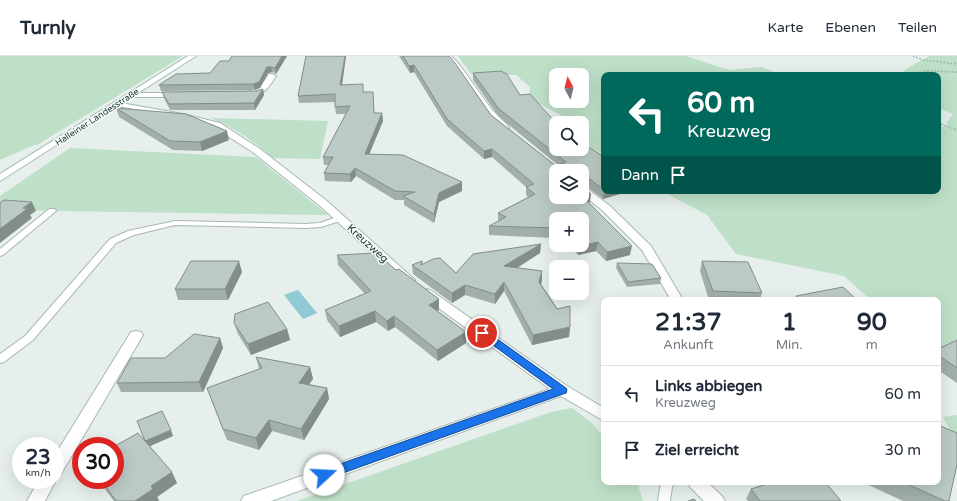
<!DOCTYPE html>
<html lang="de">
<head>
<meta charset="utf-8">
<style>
  body { margin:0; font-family:"Varela Round",sans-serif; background:#f6f6f7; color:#1f2937; height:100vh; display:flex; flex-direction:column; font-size:15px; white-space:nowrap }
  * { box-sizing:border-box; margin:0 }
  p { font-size:13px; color:#747a83 }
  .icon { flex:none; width:22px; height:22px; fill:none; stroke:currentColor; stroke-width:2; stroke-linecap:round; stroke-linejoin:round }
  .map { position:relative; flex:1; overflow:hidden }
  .drawer { position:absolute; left:601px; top:241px; width:340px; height:188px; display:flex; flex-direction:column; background:#fff; border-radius:8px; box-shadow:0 4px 16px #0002 }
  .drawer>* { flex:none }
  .guide { position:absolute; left:601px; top:16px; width:340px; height:122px; border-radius:8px; box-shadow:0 4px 16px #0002; background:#00695c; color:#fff; overflow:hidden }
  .needle { width:26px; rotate:353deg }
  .buttons { position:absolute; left:549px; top:12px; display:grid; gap:8px }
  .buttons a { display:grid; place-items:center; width:40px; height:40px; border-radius:8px; background:#fff; box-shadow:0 4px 16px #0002; font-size:20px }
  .speed { position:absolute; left:12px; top:381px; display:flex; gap:8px; font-size:20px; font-weight:700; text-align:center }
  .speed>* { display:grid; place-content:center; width:52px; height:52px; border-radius:50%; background:#fff; box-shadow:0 4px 16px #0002; line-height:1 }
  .speed small { font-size:10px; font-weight:400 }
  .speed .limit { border:6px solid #d22; background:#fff; color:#111 }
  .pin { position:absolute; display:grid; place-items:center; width:34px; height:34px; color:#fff; margin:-17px; border:2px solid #fff; border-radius:50%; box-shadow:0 1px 4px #0007 }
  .me { position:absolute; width:44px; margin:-22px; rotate:70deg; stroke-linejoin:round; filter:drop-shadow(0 0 3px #0008) }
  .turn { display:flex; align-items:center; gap:14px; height:84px; padding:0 20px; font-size:18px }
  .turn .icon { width:52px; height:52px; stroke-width:2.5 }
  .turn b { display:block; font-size:28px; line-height:34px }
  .then { display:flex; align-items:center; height:38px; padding:0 20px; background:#0003; gap:8px; font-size:15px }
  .eta { display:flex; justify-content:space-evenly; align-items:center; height:68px; text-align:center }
  .eta b { font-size:24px; font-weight:700; line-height:28px }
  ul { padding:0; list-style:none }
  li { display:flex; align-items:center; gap:12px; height:56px; padding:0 20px; border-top:1px solid #e0e1e3 }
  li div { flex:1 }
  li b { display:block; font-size:15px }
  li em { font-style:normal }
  header { display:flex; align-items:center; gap:24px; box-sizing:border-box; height:56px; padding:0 20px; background:#fff; border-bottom:1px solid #e0e1e3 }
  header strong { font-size:19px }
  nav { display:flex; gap:22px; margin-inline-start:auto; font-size:14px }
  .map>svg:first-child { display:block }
  .green { fill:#bfe0c8; fill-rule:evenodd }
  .water { fill:#8ec9d4 }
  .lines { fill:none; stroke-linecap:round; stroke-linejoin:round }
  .lane-casing { stroke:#a8b8b2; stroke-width:2 }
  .street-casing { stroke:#a8b8b2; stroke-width:2 }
  .secondary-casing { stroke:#a4bbb3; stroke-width:2 }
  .path { stroke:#86b3a5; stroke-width:1.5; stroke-dasharray:1.5 2; stroke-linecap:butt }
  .lane { fill:#fff; fill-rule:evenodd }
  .street { fill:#fff; fill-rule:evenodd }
  .secondary { fill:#fff; fill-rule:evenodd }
  .wall { fill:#a1aea9 }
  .shaded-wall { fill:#838d89 }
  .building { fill:#bbcac4; stroke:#838d89 }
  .route { fill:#1a73e8; stroke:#114b97 }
  .labels { text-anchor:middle; stroke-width:3; stroke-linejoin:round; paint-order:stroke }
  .far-street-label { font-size:9px; fill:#24423a; stroke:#f7fbf9 }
  .street-label { font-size:11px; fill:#24423a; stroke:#f7fbf9 }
</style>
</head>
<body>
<header>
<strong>Turnly</strong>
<nav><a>Karte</a><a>Ebenen</a><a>Teilen</a></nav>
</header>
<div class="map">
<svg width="957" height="445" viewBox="0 0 957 445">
  <rect width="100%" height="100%" fill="#e6efeb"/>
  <!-- green -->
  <path class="green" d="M0 0H183L37 89H34L0 104Z
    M458 0H686L729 14 762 11 781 19H604V99L582 87V67H569L566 62 530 43V31L516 19 471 18ZM556 19H582V45H556Z
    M929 0H957V291L938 294V244H871L844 220 736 198 707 159 662 135H938V70L946 71 947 66 953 58 938 52V19H899L908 12Z
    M210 62 328 65 320 103 271 102C253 83 234 72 210 62Z
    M70 92 256 101 328 159 56 155 0 153V140Z
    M572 352 591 366 604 381V426H637L643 445H297L551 356Z
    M957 359V388L943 361Z"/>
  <!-- water -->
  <path class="water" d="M298 234 317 257 303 263 284 239Z"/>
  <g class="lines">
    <defs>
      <path id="lane" d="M49 153H55L56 155 3 199 0 200V193Z
        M340 160 344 162 343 164 321 171 305 172 175 169 134 179 116 187 33 284 4 306 0 307V298L25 280 110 183 128 175 175 165 305 168 320 167Z
        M661 426H675L672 431 670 445H658Z"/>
      <path id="street" d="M444 0H451L458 7 492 54 508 70 509 72 508 74H502L486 57 460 19Z
        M269 18H272L276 20C269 32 260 43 245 40V36C258 34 262 29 269 18Z
        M128 37H179L183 39 179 41H128Z
        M115 46 183 58 220 67 260 93 327 145 415 224 413 227H405L319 149 254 97 214 71 182 62 118 50 114 48Z
        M582 130 585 131 610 150 651 190 683 244H671L642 194 602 154 582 138Z
        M426 233 430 234 567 330 604 352V365L561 340 271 445H241L244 440 550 333 422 240 420 237 422 234Z
        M136 275 141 276 143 279 61 418 55 420V399L131 276Z
        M55 421 56 424 45 445H27L39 424H55Z
        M688 426H707L722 440 725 445H704L690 431Z"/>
      <path id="secondary" d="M188 0H196L0 125V118Z"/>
    </defs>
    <!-- lane casing -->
    <use href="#lane" class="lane-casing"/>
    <!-- street casing -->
    <use href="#street" class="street-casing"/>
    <!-- secondary casing -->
    <use href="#secondary" class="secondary-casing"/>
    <!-- path -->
    <path class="path" d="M913 0 923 4 957 8
      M914 19 925 15 957 16
      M938 67 957 74"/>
    <!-- lane -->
    <use href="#lane" class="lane"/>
    <!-- street -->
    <use href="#street" class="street"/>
    <!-- secondary -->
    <use href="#secondary" class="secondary"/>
  </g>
  <!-- wall -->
  <path class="wall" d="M232 0H287L276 18 272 16 268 17 260 32 255 34 161 35 159 29 210 17 229 5Z
    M306 0H346L342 29 364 36 375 57H382L383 65 369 98 462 126V135L439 146 434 167 404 149V144H395L356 120 351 126 325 125 324 117 329 109H324L323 101 346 58H336L335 51V46L299 47 298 40Z
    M399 0H449L491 59 556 110 558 109 499 61 473 24V17L520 39 556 93 601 99H604V135H630L603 143 586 130 582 129 556 115 590 146 589 147 630 199 606 205 596 195 578 199 569 189H582L556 163V174L554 182 489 179V170L498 166V157L528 141 526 139V131L492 101 484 103 447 70 414 16 410 17Z
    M263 33 264 39 255 54H170L164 42 162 36 256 35Z
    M116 52 229 84 202 95 173 94 119 61Z
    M541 188 540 197 517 212 542 215V225L541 228 570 271 569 281 532 289 504 235 495 248 465 239 452 247 413 218 412 209 422 205 423 209 456 217Z
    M337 199 439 254 437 255 466 287 438 305 395 271 388 275 376 266 340 281 327 264 325 254 365 238 338 209Z
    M702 205 762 237 760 244H709L700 215Z
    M617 207 661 222 660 228 627 231 616 212Z
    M242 216 228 244H178L175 233Z
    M796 240 857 244H795Z
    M234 267 287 273 290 284 251 299 238 278Z
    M604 272V288L602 283Z
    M220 282 223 292 203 336H121L117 327 165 302Z
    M957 284V327L938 314V293Z
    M256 301 310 311 313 323 309 328 327 332 329 343 304 384 272 375 259 394 227 384 207 332 259 313Z
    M173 380 150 390 177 427 157 441 159 444 158 445H114L98 424H115L145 385Z
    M766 426H825L841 445H748L746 443 751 433 767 428Z
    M862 426H938L949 445H903Z"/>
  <!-- shaded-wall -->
  <path class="shaded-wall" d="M282 0H287L276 18 275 12Z
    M345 0H346L341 36 340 29Z
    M414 9V16L410 17 409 10Z
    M267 11H271L272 16 268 17 260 32 255 34 253 28Z
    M263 33 264 39 255 54 254 47Z
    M382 57 383 65 366 106 365 98Z
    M227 75 229 84 202 95 200 86Z
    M492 93V101L484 103V95Z
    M355 112 356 120 351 126 350 118Z
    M583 120 582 129V121Z
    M462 126V135L439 146 434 167V158L439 137Z
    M604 134V135H630L603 143Z
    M591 138 590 146 582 149V140Z
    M32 146 36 155 30 159 32 162 0 187V173L23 152Z
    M556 167V174L554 182 555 172Z
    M598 186 596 195 578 199 579 190Z
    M541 188 540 197 504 220V210Z
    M632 190 630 199 606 205 607 196Z
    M239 205 242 216 228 244 225 233Z
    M542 215V225L539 236V226Z
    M504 226V235L495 248V238Z
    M465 229V239L452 247V237Z
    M439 243V254L430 259 429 249Z
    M375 255 376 266 340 281 339 270Z
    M394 260 395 271 388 275 387 265Z
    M570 271 569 281 532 289 533 279Z
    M287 273 290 284 251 299 248 288Z
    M466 276V287L438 305 437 294Z
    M220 282 223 292 203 336 199 326Z
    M310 311 313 323 302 338 299 327Z
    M327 332 329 343 304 384 301 373Z
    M269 364 272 375 259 394 256 382Z
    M171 374 173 380 148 391 145 385Z
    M172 416 177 427 157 441 159 444 158 445H135L151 430Z"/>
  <!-- building -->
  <path class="building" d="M232 0H282L275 12 271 11H267L259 26 253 28 159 29 176 18 210 17 220 5H229Z
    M306 0H345L340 29 363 28V36H373L374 57H382L365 98 403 99 462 126 439 137 434 158 403 140 415 136 395 135 355 112 350 118 324 117 333 101H323L350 50 335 51V38L298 40Z
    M403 0H449L455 7 491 59 556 110 566 106 499 53 473 17 502 15 504 17H506L520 39 530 38 556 67V93H582V87L601 99H604V134L587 121 583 120 582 121V115H556V141H582V130L591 138 582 140 632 190 607 196 598 186 579 190 578 189H582V163H556V167L555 172 489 170 506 161 498 157 535 138 526 131 534 128 492 93 484 95 447 63 414 9 409 10Z
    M263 33 254 47 169 48 162 36 256 35Z
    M116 52 186 58 227 75 200 86 170 85Z
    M4 144 32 146 23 152 27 153 0 173V147Z
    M541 188 504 210 542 215 539 226 557 253 570 250V271L533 279 504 226 495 238 465 229 452 237 412 209 422 205 421 209 433 203 440 202 456 217 473 198Z
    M377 197 396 214 399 213 439 243 429 249 466 276 437 294 394 260 387 265 375 255 339 270 325 254 371 235 337 199Z
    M191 205H239L225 233H175Z
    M702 205 748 206 762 237 713 235Z
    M617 207 652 208 661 222 628 226Z
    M843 231 857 244H800L796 240Z
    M268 246 287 273 248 288 234 267 235 258Z
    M194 278 220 282 199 326 117 327 131 302H165Z
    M957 284V312L938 299V293Z
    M256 301 310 311 299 327 327 332 301 373 269 364 256 382 223 373 207 332 262 312Z
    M162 355 171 374 145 385 137 365Z
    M938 369 957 377V408L949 445H945L903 426H938Z
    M138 377 172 416 151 430 153 433 135 445H116L101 424H115V390Z
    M774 426H825L841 445H760L751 433Z
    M694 443 696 445H688Z"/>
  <!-- route -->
  <path class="route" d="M482 274 486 275 566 332 567 334 566 337 329 422 324 424 320 422 318 419 320 415 553 333 479 279 477 277 479 275Z"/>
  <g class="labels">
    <!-- far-street labels -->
    <g class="far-street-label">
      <text transform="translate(97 61) rotate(-33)" y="3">Halleiner Landesstraße</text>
    </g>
    <!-- street labels -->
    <g class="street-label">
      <text transform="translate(368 187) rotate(42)" y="4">Kreuzweg</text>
    </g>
  </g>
</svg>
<div class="buttons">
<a><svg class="needle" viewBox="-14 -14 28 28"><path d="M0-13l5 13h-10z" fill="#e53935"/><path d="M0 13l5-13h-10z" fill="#747a83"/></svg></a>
<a><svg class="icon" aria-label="search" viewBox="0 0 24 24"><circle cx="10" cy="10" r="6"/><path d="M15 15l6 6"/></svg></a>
<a><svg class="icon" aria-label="layers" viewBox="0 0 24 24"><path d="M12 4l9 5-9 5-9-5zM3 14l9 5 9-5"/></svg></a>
<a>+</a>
<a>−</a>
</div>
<div class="speed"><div>23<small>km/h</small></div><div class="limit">30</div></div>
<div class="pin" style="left:482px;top:277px;background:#d93025"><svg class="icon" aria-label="arrive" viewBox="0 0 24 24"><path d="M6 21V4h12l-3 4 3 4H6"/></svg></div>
<svg class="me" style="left:324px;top:419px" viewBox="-20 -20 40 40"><circle r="19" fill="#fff"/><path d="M0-13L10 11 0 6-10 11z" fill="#1a73e8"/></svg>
<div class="guide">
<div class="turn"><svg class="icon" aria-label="left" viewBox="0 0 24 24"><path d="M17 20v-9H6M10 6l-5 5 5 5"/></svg><div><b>60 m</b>Kreuzweg</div></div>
<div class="then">Dann<svg class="icon" aria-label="arrive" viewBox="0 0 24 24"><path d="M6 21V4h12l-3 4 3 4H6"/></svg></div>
</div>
<section class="drawer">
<div class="eta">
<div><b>21:37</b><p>Ankunft</p></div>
<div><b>1</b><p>Min.</p></div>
<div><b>90</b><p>m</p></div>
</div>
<ul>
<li><svg class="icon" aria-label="left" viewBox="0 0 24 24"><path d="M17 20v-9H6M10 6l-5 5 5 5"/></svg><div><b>Links abbiegen</b><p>Kreuzweg</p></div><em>60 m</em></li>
<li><svg class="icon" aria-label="arrive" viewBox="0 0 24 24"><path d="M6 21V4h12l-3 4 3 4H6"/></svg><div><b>Ziel erreicht</b></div><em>30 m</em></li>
</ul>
</section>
</div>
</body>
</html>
